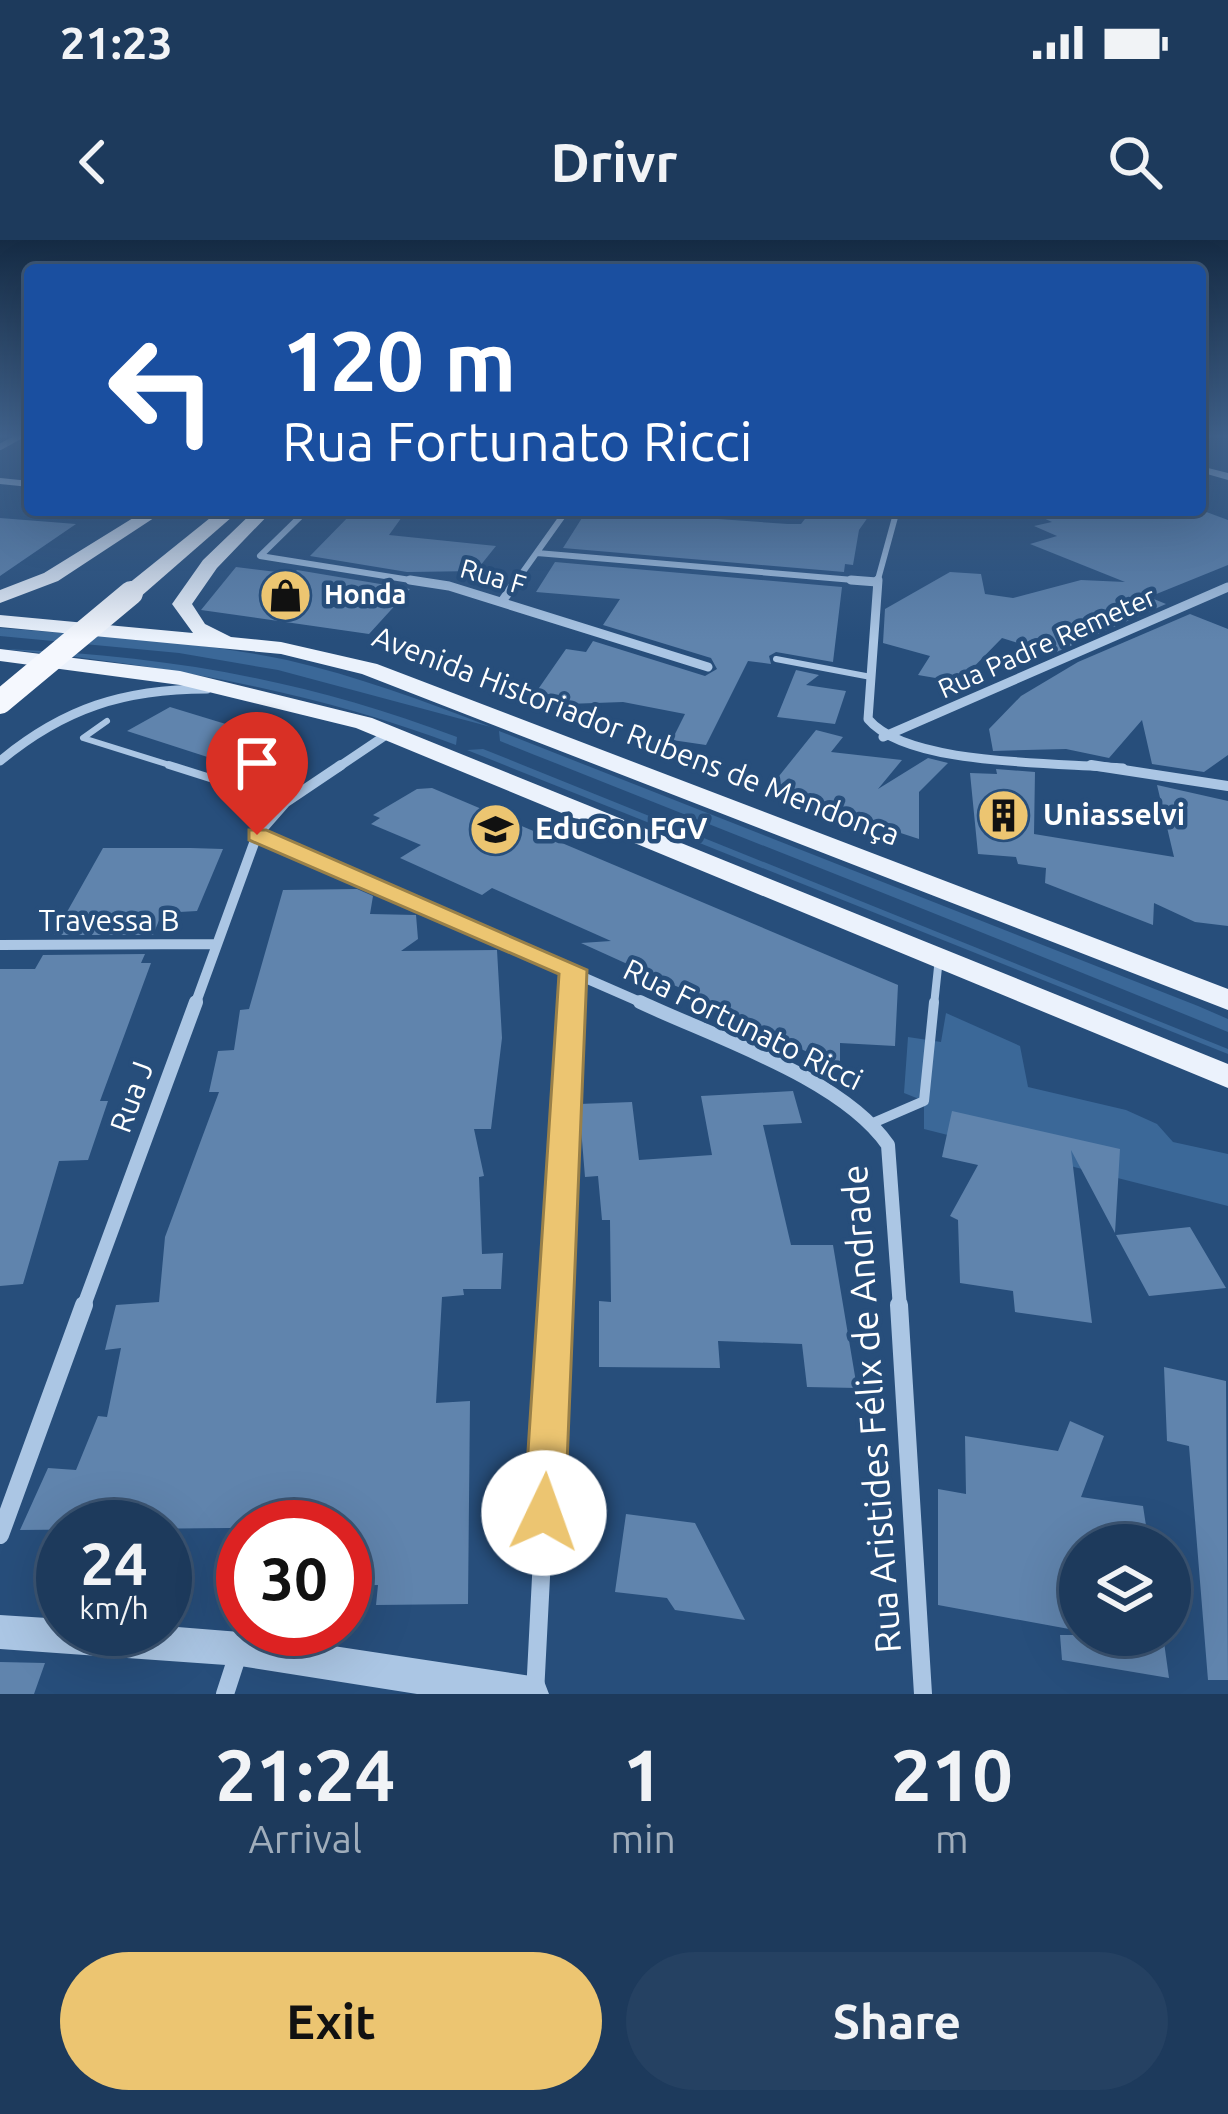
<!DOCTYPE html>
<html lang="en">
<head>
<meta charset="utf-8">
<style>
  body { margin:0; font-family:Ubuntu,sans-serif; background:#254162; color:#f1f3f6; height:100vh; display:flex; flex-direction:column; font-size:45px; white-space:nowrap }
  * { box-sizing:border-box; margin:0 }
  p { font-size:39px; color:#a0adbb }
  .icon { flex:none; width:66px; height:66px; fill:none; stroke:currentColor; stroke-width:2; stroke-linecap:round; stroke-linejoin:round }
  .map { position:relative; height:1454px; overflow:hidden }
  .drawer { display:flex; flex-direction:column; background:#1d3a5c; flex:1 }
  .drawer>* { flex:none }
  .top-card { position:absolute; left:24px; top:24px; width:1182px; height:252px; border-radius:12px; box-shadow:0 12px 48px #0002,0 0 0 3px #3b5472; background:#1a4fa0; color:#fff; overflow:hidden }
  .controls { position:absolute; left:1059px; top:1284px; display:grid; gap:24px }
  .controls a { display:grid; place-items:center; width:132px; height:132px; border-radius:50%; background:#1d3a5c; box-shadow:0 12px 48px #0002,0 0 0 3px #3b5472; font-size:60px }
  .speed { position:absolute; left:36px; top:1260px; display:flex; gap:24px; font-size:60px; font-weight:700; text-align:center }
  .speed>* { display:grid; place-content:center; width:156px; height:156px; border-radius:50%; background:#1d3a5c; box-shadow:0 12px 48px #0002,0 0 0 3px #3b5472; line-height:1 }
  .speed small { font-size:30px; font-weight:400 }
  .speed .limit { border:18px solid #d22; background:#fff; color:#111 }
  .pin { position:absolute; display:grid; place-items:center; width:102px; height:102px; color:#fff; margin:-123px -51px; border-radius:50% 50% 50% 0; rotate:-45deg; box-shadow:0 0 12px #0007 }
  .pin .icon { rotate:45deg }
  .me { position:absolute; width:132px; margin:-66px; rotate:3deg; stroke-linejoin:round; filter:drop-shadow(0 0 9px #0008) }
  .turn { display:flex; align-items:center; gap:42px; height:252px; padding:0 60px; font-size:54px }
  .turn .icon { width:156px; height:156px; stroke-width:2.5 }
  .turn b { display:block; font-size:84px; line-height:102px }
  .eta { display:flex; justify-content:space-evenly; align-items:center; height:204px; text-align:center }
  .eta b { font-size:72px; font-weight:600; line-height:84px }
  .cta { display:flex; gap:24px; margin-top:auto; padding:24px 60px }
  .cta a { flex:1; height:138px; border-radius:72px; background:#ecc571; color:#111; font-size:48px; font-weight:600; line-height:138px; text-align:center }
  .cta a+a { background:#254162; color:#f1f3f6 }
  .status { display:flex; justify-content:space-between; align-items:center; height:84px; padding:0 60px; background:#1d3a5c; direction:ltr }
  .status svg { height:33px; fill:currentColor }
  header { display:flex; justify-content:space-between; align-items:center; height:156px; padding:0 60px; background:#1d3a5c; font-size:54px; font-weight:600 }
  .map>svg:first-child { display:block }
  .green { fill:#3b6898 }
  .building { fill:#6084ad }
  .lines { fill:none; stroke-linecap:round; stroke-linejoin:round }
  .service-far2 { stroke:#abc6e4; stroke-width:6 }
  .service-far1 { stroke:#abc6e4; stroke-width:8 }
  .service { stroke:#abc6e4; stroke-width:10 }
  .pedestrian { stroke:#abc6e4; stroke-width:6 }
  .minor-far4 { stroke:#abc6e4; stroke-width:6 }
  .minor-far3 { stroke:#abc6e4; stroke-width:9 }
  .minor-far2 { stroke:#abc6e4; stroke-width:10 }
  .minor-far1 { stroke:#abc6e4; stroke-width:14 }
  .minor { stroke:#abc6e4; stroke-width:18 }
  .tertiary { fill:#abc6e4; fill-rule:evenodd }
  .primary { fill:#ebf2fc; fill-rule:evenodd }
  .trunk { fill:#f5f8fe; fill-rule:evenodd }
  .trunk-bridge { stroke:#f5f8fe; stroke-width:24 }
  .route { fill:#ecc571; stroke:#998049; stroke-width:3 }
  .labels { text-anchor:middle; stroke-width:9; stroke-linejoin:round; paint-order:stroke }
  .far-street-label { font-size:27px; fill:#fff; stroke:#274e7b }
  .far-poi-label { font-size:27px; font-weight:bold; fill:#fff; stroke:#274e7b; text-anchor:start }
  .street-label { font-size:30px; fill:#fff; stroke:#274e7b }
  .poi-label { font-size:30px; font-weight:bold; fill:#fff; stroke:#274e7b; text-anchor:start }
  .near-street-label { font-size:36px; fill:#fff; stroke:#274e7b }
</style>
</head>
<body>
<div class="status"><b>21:23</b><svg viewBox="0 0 49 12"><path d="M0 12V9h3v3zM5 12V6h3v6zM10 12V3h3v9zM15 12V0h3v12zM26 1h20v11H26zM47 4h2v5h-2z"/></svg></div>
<header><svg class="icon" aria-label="back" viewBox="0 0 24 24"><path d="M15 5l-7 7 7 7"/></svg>Drivr<svg class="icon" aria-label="search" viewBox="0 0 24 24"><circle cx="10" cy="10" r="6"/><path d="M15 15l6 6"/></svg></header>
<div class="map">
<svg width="1228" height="1454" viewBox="0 0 1228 1454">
  <rect width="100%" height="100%" fill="#274e7b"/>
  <!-- green -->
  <path class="green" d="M0 388C95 396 193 400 287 420 357 436 424 461 491 487L278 430 179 413 0 396Z
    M5 409C168 416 303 439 457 497L456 505C308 449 161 425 5 409Z
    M499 491 1198 766 1228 779V792C986 693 743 598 500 501Z
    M483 509 1228 809V814L467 510Z
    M946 773 1020 806 1028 847 1126 870 1157 884 1173 902 1228 914V966L924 889V861L904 853 908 797 941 802Z"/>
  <!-- building -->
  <path class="building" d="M355 270H407L389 295 496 306 476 331 407 332 310 316Z
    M587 270H665L662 275 788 284H801L812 270H873L859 290 853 325 845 324 844 332 563 308Z
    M1026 270H1201L1228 280V325L1149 357 1166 364 1052 414 1002 398 959 442 918 435 930 416 883 403 885 369 950 332 981 334 985 354 1013 358 1081 340 1125 342 1030 304 1057 296 1034 286 1052 282Z
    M0 278 76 284 0 336Z
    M555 322 842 347 833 422 776 412 769 416 771 424 748 421 706 505 672 500 685 474 623 462 567 464 532 458 566 409 586 412 593 401 705 436 717 429 711 418 603 385 620 359 536 352Z
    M236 327 293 334 297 330 410 349 369 394 201 370Z
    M1190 374 1228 389V515L1204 532 1152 524 1142 480 1109 518 1066 509 993 511 989 489 1021 456 1078 422Z
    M796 430 819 435 806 445 846 451 835 484 777 477Z
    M170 467 301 507 260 534 127 491Z
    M816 490 843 497 831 512 902 520 878 549 928 518 948 523 919 552V599L818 566 823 559 771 546Z
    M996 529 1035 532 1034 594 1174 617 1157 545 1228 561V686L1195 682 1154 663 1153 685 1045 643 1046 628 1018 624 1016 617 978 614 970 533 997 534Z
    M432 548 898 745 895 806 840 803V826L704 767 709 761 581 703 611 701 492 648 482 655 400 618 421 605 371 584 380 578 373 575 417 549Z
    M103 608H191L223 609 197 671 162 673 153 695H54Z
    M357 649 373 656 370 674 416 675 418 699 401 711 497 710 502 798 491 889H474L484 936 479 937 482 1014 503 1013 501 1049H463L464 1055 442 1057 436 1163 470 1161 468 1364 376 1365 378 1345 345 1346V1287L20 1290 48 1228 76 1230 98 1176 107 1177 121 1108 105 1110 116 1065 159 1062 165 997 219 852H209L218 811 234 810 240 770 249 769 283 650Z
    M145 714 141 723H151L100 861H108L88 920 59 921 23 1044 0 1046V729H35L43 715Z
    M793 851 802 883 763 885 791 1005H833L857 1148 807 1147 802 1104 718 1101 720 1128 599 1127V1061L611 1062 610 980H602L598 936 585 937 579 864 632 862 639 920 712 915 701 856Z
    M952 871 1120 909 1115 993 1071 910 1092 1083 1015 1072 1013 1051 960 1043 958 980 950 976 978 925 942 917Z
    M1190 987 1226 1048 1149 1056 1116 995Z
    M1164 1127 1226 1141 1228 1440H1208L1189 1206 1167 1201Z
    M1070 1181 1104 1196 1081 1257 1143 1266 1149 1305H1080V1391L938 1365V1249L966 1254 965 1196 1058 1211Z
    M626 1274 695 1283 745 1380 675 1370 667 1358 615 1352Z
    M1060 1395H1163L1169 1438 1062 1420Z
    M0 1422 45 1423 34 1454H0Z"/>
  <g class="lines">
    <!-- service-far2 -->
    <path class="service-far2" d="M776 419 871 437
      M107 481 83 498 179 528"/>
    <!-- service-far1 -->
    <path class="service-far1" d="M169 525 286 562
      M934 765 939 718"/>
    <!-- service -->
    <path class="service" d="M873 883 924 861 934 762"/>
    <!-- pedestrian -->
    <path class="pedestrian" d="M0 241 30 244"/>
    <!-- minor-far4 -->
    <path class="minor-far4" d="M0 207 20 196
      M307 270 260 316 429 343
      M537 313 877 342
      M515 343 567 270
      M877 343 897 270"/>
    <!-- minor-far3 -->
    <path class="minor-far3" d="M410 340 449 346 708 427
      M851 340 877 342
      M878 340 868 479C908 527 1059 522 1123 528
      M503 360 517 340
      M883 497 1228 347
      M0 521C64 468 124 449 207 449
      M337 528 389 493"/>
    <!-- minor-far2 -->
    <path class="minor-far2" d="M1091 525 1228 546
      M257 595 647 765
      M0 705 217 704
      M195 765 257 595 286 562 341 525
      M571 765 573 730"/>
    <!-- minor-far1 -->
    <path class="minor-far1" d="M640 762C714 797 842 838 888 905L900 1068
      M83 1068 196 762
      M555 1068 571 762"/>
    <!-- minor -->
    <path class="minor" d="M899 1065 923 1454
      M0 1295 84 1065
      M225 1454 239 1411
      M535 1454 555 1065"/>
    <!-- tertiary -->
    <path class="tertiary" d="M1200 226 1228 233V240L1200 232Z
      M0 1375 63 1379V1389L165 1386 240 1392 531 1436 544 1441 549 1454H417L240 1426 0 1409Z"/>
    <!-- primary -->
    <path class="primary" d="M146 270H166L58 341 0 363V350L44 333Z
      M255 270H273L217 328 192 364 205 384 231 397 281 402 377 424 1228 749V770L362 434 281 414 0 387V375L193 393 172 364 203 320Z
      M0 409 180 431 372 478 1228 824V848L356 488 180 445 0 421Z"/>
    <!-- trunk -->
    <path class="trunk" d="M220 270H240L139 358H123V348Z"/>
    <!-- trunk-bridge -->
    <path class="trunk-bridge" d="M0 462 131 353"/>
  </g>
  <!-- sky -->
  <linearGradient id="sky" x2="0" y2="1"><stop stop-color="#152b44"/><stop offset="0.49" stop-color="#41638d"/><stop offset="1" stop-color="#41638d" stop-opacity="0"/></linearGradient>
  <rect width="1228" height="400" fill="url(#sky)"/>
  <!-- route -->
  <path class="route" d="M249 590H266L587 730 565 1273 559 1287 544 1292 530 1287 524 1273 559 734 249 600Z"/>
  <!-- icons -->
  <defs>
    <symbol id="shop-disc" viewBox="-11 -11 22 22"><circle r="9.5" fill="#ecc571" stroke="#274e7b"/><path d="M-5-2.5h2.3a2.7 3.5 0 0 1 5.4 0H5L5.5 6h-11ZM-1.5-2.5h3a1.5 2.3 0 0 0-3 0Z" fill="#111"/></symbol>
    <symbol id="building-disc" viewBox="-11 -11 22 22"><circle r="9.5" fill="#ecc571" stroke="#274e7b"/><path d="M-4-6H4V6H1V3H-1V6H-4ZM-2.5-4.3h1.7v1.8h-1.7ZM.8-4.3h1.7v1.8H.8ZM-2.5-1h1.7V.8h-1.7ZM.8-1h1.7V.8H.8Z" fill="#111"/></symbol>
    <symbol id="university-disc" viewBox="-11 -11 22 22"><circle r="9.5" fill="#ecc571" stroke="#274e7b"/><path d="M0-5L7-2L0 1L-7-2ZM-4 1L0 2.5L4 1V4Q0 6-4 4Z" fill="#111"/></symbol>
  </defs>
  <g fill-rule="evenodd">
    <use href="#shop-disc" x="256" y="326" width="59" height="59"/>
    <use href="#building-disc" x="974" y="546" width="59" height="59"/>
    <use href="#university-disc" x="466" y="560" width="59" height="59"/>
  </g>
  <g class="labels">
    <!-- far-street labels -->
    <g class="far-street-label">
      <text transform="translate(493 337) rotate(16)" y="9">Rua F</text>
      <text transform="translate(1047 403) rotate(-24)" y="9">Rua Padre Remeter</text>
    </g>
    <!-- far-poi labels -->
    <g class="far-poi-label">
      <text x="324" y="364">Honda</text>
    </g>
    <!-- street labels -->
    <g class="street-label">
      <text transform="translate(636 496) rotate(21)" y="10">Avenida Historiador Rubens de Mendonça</text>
      <text x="109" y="691">Travessa B</text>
      <text transform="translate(743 785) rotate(26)" y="10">Rua Fortunato Ricci</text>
      <text transform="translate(132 857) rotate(-70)" y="10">Rua J</text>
    </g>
    <!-- poi labels -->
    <g class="poi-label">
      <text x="1043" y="585">Uniasselvi</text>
      <text x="535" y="599">EduCon FGV</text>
    </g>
    <!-- near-street labels -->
    <g class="near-street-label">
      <text transform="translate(871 1169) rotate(-94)" y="13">Rua Aristides Félix de Andrade</text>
    </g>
  </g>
</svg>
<div class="controls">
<a><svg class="icon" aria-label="layers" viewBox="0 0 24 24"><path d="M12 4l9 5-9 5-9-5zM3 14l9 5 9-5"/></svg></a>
</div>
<div class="speed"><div>24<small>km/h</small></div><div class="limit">30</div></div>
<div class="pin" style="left:257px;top:595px;background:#d93025"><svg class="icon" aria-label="arrive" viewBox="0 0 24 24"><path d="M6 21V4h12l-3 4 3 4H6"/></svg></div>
<svg class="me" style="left:544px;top:1273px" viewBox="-20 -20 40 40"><circle r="19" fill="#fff"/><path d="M0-13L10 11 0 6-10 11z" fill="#ecc571"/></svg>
<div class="top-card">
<div class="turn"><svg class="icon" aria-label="left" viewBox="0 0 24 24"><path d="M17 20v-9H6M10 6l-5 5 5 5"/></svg><div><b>120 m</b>Rua Fortunato Ricci</div></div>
</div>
</div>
<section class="drawer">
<div class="eta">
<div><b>21:24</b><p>Arrival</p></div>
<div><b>1</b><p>min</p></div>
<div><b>210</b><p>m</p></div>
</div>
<div class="cta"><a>Exit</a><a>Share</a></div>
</section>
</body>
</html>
